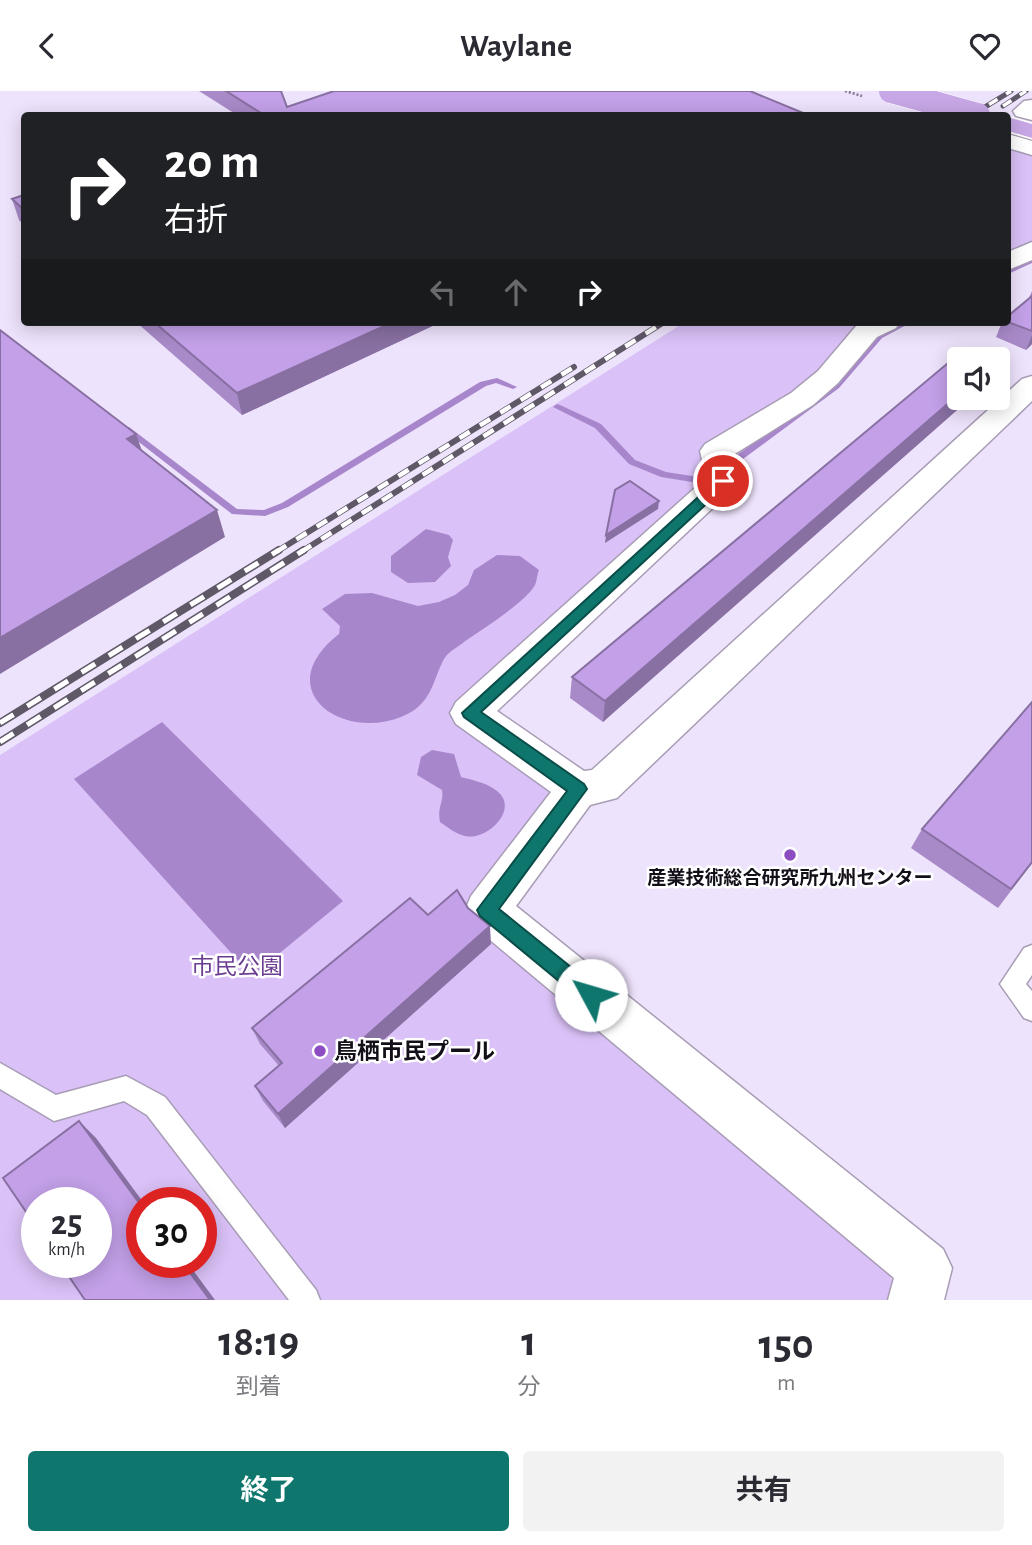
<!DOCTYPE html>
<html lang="ja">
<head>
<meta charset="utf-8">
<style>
  body { margin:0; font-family:"Alegreya Sans","Noto Sans JP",sans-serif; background:#f2f2f3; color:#2b2b33; height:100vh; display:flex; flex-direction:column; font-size:26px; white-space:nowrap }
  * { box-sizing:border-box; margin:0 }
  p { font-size:23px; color:#7c7c81 }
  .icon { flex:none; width:38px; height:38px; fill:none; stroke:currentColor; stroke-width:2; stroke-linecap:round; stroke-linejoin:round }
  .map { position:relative; height:1209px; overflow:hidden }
  .drawer { display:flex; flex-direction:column; background:#fff; flex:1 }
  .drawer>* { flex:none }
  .guide { position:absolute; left:21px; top:21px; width:990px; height:214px; border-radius:7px; box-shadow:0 4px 18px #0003; background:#202124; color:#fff; overflow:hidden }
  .controls { position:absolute; left:947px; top:256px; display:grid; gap:14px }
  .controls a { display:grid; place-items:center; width:63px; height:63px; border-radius:7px; background:#fff; box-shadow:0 4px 18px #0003; font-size:35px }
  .speed { position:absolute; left:21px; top:1096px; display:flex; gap:14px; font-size:35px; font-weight:700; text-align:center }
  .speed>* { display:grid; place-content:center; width:91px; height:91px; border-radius:50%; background:#fff; box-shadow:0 4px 18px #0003; line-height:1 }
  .speed small { font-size:18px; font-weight:400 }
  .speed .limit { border:10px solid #d22; background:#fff; color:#111 }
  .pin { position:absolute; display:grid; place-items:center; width:60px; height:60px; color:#fff; margin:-30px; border:4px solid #fff; border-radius:50%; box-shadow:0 2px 7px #0007 }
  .me { position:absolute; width:77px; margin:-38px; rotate:309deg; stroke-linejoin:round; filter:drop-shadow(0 0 5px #0008) }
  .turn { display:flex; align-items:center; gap:24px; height:147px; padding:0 28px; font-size:32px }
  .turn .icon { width:91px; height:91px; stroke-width:2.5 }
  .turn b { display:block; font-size:49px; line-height:60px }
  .lanes { display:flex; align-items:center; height:66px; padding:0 28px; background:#0003; justify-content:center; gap:35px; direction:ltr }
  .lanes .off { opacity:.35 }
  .eta { display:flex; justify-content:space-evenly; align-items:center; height:119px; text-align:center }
  .eta b { font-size:42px; font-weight:700; line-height:49px }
  .action { display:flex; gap:14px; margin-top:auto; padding:14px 28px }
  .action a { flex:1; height:80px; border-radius:7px; background:#0f766e; color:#fff; font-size:28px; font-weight:700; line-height:80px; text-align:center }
  .action a+a { background:#f2f2f3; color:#2b2b33 }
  header { display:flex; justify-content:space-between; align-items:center; height:91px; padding:0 28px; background:#fff; font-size:32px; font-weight:700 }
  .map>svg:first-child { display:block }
  .green { fill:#dac1f7; fill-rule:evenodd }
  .water { fill:#a886cc }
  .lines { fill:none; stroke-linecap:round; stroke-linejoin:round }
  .stream { fill:#a886cc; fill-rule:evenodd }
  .service-casing { stroke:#a89db5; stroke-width:3 }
  .minor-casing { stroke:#a89db5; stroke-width:3 }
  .primary-casing { stroke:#fff; stroke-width:3 }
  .path { stroke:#7c7586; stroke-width:2.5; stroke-dasharray:2 2; stroke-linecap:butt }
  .service { fill:#fff; fill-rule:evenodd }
  .minor { fill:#fff; fill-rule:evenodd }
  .primary { fill:#c7a7e5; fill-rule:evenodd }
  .rail-far2-casing { stroke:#5f5867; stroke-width:5 }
  .rail-far1-casing { stroke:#5f5867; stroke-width:6 }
  .rail-casing { stroke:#5f5867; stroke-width:8 }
  .rail-far2 { stroke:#fff; stroke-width:3.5; stroke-dasharray:10; stroke-linecap:butt }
  .rail-far1 { stroke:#fff; stroke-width:4.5; stroke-dasharray:12; stroke-linecap:butt }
  .rail { stroke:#fff; stroke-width:5; stroke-dasharray:16; stroke-linecap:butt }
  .primary-bridge-casing { stroke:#fff; stroke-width:25; stroke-linecap:butt }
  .primary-bridge { stroke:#c7a7e5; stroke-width:24 }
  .wall { fill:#a88ac8 }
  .shaded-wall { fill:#8870a2 }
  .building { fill:#c3a0e8; stroke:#8870a2; stroke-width:2 }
  .route { fill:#0f766e; stroke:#0a4d48; stroke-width:2 }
  .poi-dot { fill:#8c4dc2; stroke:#fff; stroke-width:2.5 }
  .labels { text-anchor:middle; stroke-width:5; stroke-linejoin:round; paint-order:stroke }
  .poi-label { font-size:19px; font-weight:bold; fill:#130f18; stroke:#fff }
  .near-park-label { font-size:23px; fill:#6a3d91; stroke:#fff }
  .near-poi-label { font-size:23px; font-weight:bold; fill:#130f18; stroke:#fff; text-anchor:start }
</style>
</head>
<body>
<header><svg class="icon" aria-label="back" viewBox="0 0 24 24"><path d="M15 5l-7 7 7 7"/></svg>Waylane<svg class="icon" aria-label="heart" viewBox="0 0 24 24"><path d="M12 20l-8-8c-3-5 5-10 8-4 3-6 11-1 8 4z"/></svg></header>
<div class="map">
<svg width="1032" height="1209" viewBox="0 0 1032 1209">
  <rect width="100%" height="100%" fill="#eee3fc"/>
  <!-- green -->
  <path class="green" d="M1008 55 1032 61V151L1008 163Z
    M685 231H872L814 290 707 359 709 392 453 624 558 694 467 817 868 1149 898 1199 896 1209H0V664ZM37 1111H96V1171H37ZM142 1111H201V1171H142Z"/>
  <!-- water -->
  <path class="water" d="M426 438 449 444 453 449 448 466 451 475 435 491 408 492 391 481V465Z
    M497 464 520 465 539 479C537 483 537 490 535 494 526 511 481 539 464 551 458 556 448 561 444 568 432 591 432 614 401 626 340 650 269 598 339 543L340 535 322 518 345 503 372 502 418 515 439 511 455 504 468 494 474 479Z
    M162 631 343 810 252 885 74 688Z
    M432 659 454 663 461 686C473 689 487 692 497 700 520 718 487 750 465 745 456 743 447 736 440 731 437 716 444 711 442 699L417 684 421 666Z"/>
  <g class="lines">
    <!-- stream -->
    <path class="stream" d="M1032 167V172L1008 183V178Z
      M902 231H912L882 247 839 297 724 382 692 391 661 386 629 373 595 337 553 316 557 313 560 314 601 333 635 369 666 381 692 385 718 378 833 293 876 243Z
      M497 287 517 296 513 298 496 292 486 295 288 416 265 425 232 423 122 338 123 336H129L237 418 264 419 282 412 480 291Z"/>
    <defs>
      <path id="service" d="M1032 854V884L1026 893 1032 900V930L1024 927 1000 893 1024 857Z
        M0 972 56 1004 126 985 165 1006 316 1199 320 1209H289L147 1024 124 1010 54 1030 0 998Z"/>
      <path id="minor" d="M1032 9V29L1016 25 1013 20 1024 10Z
        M1008 43 1032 50V64L1008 57Z
        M1032 151V169L1008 179V161Z
        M864 231H900L896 237 877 246 838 292 813 314 733 364 739 390 734 397 497 620 584 680 592 679 1022 288 1032 285V310L617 707 590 714 516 815 943 1158 952 1177 944 1209H888L894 1187 471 833 465 819 471 805 551 701 456 633 450 622 456 611 706 387 700 360 705 353 791 302 818 280 857 234Z"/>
      <path id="primary" d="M1008 26 1032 33V47L1008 40Z"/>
    </defs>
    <!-- service casing -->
    <use href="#service" class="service-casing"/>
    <!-- minor casing -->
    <use href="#minor" class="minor-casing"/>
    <!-- primary casing -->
    <use href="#primary" class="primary-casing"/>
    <!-- path -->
    <path class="path" d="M845 0 862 5"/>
    <!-- service -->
    <use href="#service" class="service"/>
    <!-- minor -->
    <use href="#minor" class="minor"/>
    <!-- primary -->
    <use href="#primary" class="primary"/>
    <defs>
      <path id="rail-far2" d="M1003 15 1026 0
        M972 24 1011 0"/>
      <path id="rail-far1" d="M276 461 574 276
        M301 461 664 231"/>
      <path id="rail" d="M0 632 279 459
        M0 651 304 459"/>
    </defs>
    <!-- rail-far2 casing -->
    <use href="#rail-far2" class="rail-far2-casing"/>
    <!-- rail-far1 casing -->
    <use href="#rail-far1" class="rail-far1-casing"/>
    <!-- rail casing -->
    <use href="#rail" class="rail-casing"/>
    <!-- rail-far2 -->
    <use href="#rail-far2" class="rail-far2"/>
    <!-- rail-far1 -->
    <use href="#rail-far1" class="rail-far1"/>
    <!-- rail -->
    <use href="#rail" class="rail"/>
    <defs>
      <path id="primary-bridge" d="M891 0 978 24"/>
    </defs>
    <!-- primary-bridge casing -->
    <use href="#primary-bridge" class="primary-bridge-casing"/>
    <!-- primary-bridge -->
    <use href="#primary-bridge" class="primary-bridge"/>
  </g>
  <!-- wall -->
  <path class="wall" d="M199 0H281L287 16 808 24H237Z
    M24 104V134L19 129 12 108Z
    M1032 200V253L1026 259 996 246 1002 231H1008L1029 207Z
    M136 231H441L242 324Z
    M980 268 603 631 570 607 572 586Z
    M922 738 1032 772 998 817 911 757Z
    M428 824 491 853 285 1037 263 1010 255 995 279 975 260 953 252 937Z"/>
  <!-- shaded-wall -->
  <path class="shaded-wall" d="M393 231H441L242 324 237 302Z
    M1032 244V253L1026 259Z
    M959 303V306H972L603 631 605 610Z
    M136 343 146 371 127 348Z
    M659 410 658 418 605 452 606 444Z
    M217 419 225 446 0 583V547Z
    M490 835 491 853 285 1037 278 1023Z
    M79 1030 96 1047 143 1111H142V1116Z
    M182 1171H187L215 1209H210Z"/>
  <!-- building -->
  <path class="building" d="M226 0H281L287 16 334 0H750L808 24H261H264Z
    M24 104V119L12 108Z
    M1032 205V240L1008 231V225Z
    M154 231H393L237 302Z
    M0 239 136 343 127 348 217 419 0 547Z
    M960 262 980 268H959V303L605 610 572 586Z
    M630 390 659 410 606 444 615 399Z
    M1032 611V771L1011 798 922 738Z
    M457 799 468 817 490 835 278 1023 255 995 282 972 252 937 410 807 428 824Z
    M79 1030 142 1116V1171H182L210 1209H85L59 1171H96V1111H37V1137L3 1087Z"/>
  <!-- route -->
  <path class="route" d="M723 386 730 390 728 393 481 621 584 693 587 698 499 818 598 898 601 904 598 911 591 914 584 911 480 825 477 819 567 700 464 626 462 622 719 387Z"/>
  <!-- markers -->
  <g class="poi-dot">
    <circle cx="790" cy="764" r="7"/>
    <circle cx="320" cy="960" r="7"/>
  </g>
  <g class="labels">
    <!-- poi labels -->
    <g class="poi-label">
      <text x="790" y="793">産業技術総合研究所九州センター</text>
    </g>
    <!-- near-park labels -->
    <g class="near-park-label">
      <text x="237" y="883">市民公園</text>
    </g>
    <!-- near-poi labels -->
    <g class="near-poi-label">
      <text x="334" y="968">鳥栖市民プール</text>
    </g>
  </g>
</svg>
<div class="controls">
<a><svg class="icon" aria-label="sound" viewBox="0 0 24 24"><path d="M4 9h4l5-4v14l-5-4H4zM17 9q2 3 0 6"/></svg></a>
</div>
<div class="speed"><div>25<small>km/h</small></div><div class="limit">30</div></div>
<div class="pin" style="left:723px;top:390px;background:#d93025"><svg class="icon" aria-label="arrive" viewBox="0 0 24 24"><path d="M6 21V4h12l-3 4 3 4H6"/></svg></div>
<svg class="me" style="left:591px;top:904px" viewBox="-20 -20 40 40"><circle r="19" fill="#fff"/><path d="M0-13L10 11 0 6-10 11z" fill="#0f766e"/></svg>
<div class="guide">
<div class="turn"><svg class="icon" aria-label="right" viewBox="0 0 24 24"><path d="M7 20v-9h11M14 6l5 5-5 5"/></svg><div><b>20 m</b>右折</div></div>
<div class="lanes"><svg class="icon off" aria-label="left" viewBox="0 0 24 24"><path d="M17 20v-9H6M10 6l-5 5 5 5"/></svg><svg class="icon off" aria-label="ahead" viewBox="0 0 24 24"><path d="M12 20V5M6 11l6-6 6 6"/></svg><svg class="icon" aria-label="right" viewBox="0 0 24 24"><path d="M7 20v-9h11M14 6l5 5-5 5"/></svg></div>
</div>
</div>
<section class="drawer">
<div class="eta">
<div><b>18:19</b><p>到着</p></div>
<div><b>1</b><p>分</p></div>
<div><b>150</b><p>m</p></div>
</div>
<div class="action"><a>終了</a><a>共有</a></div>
</section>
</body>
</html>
